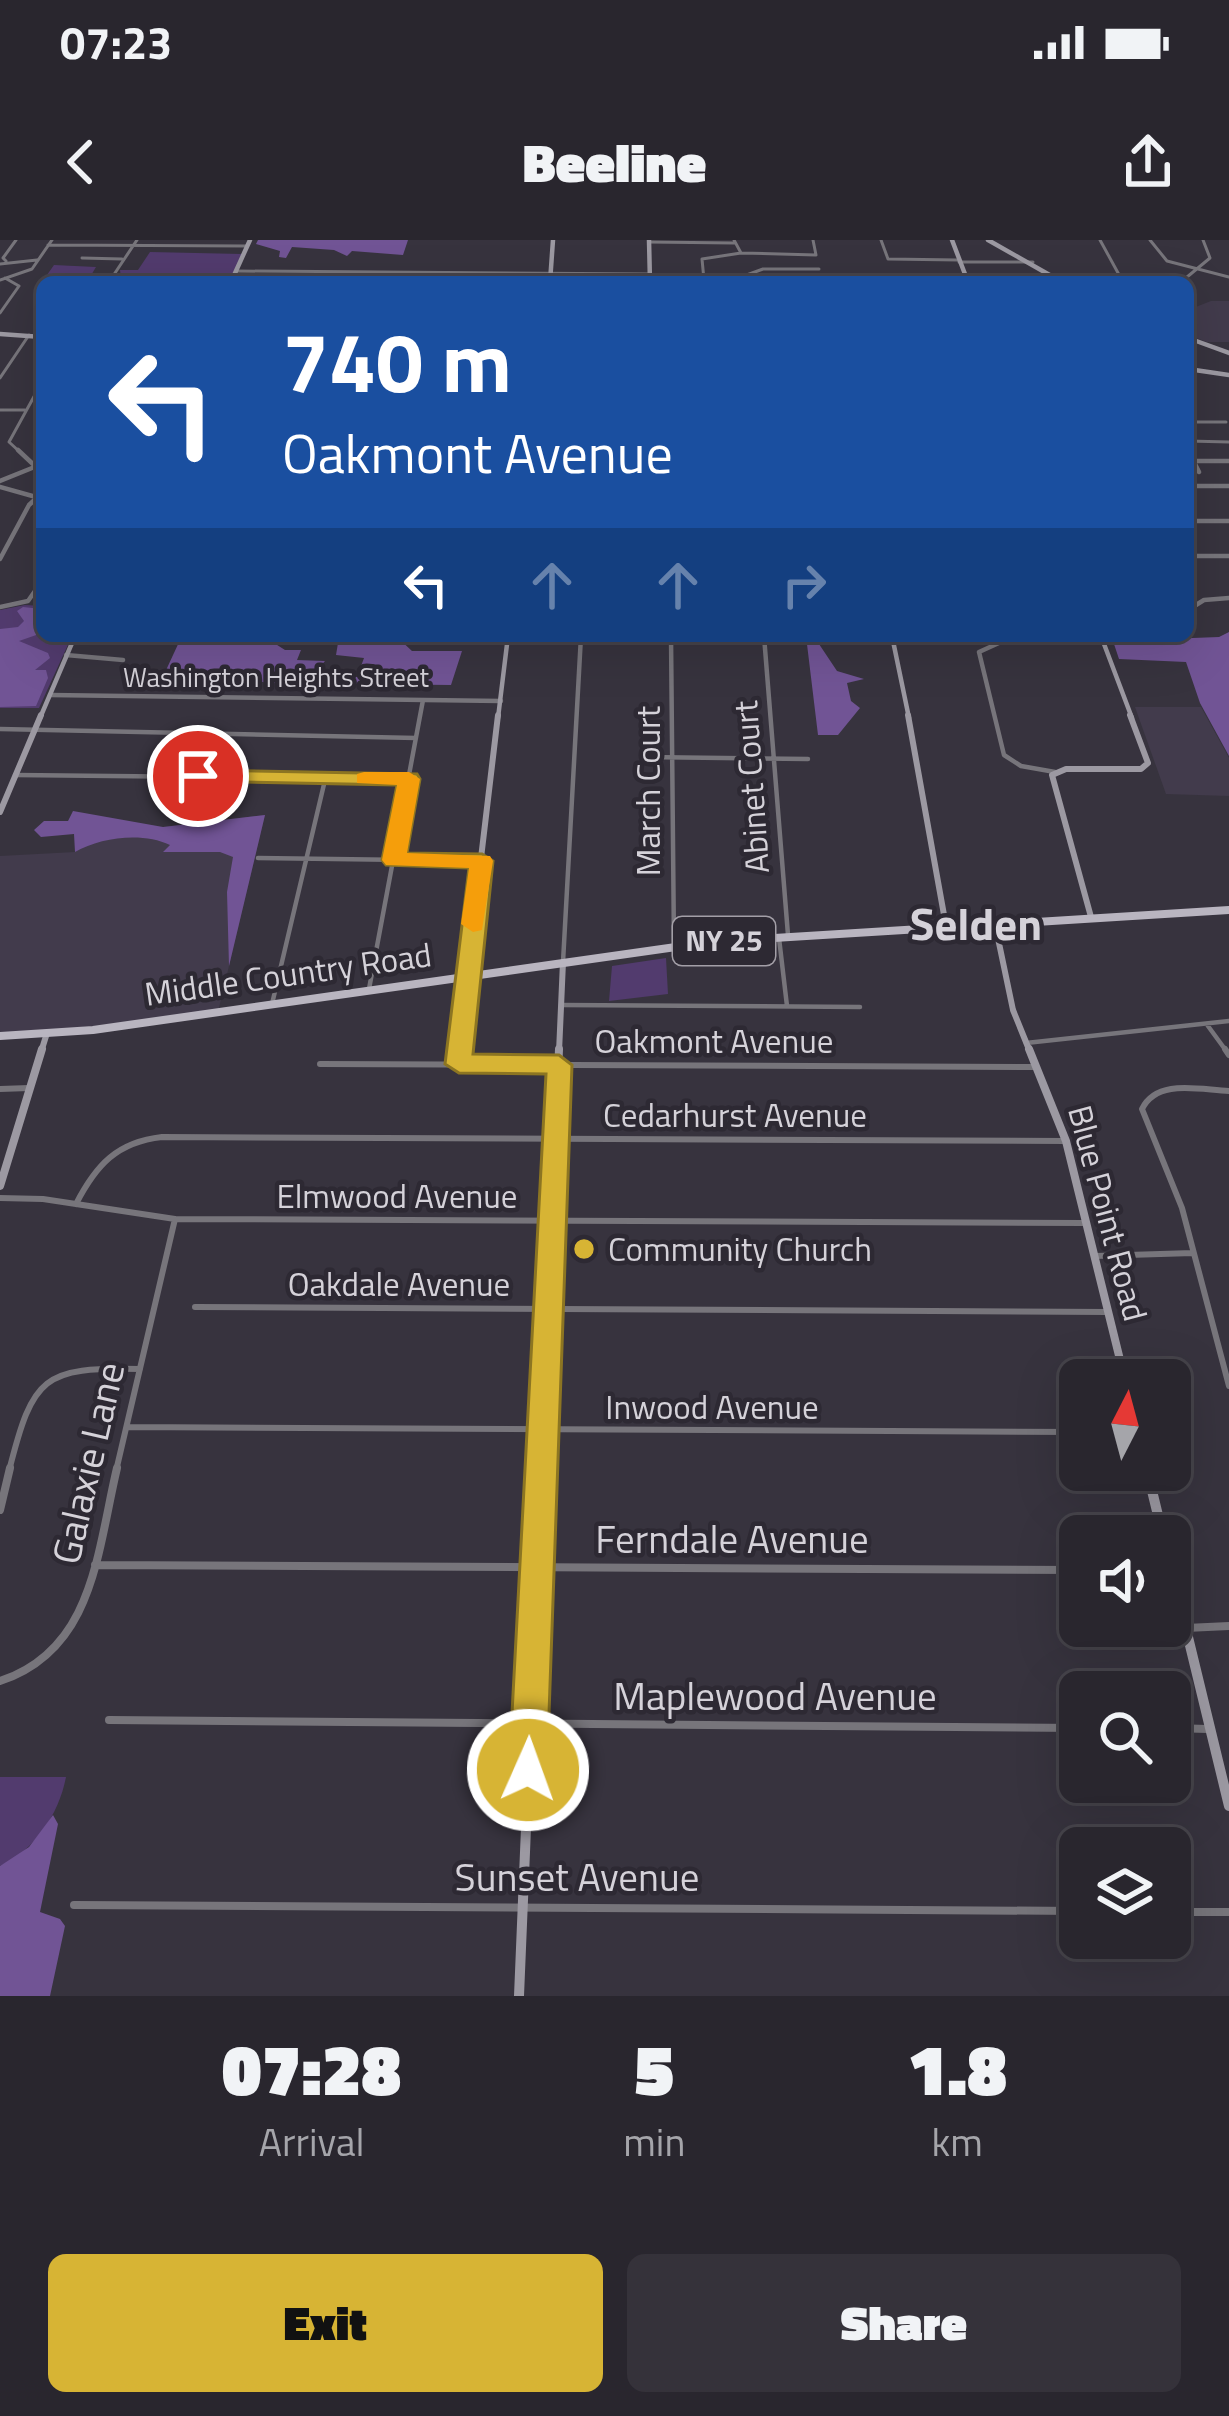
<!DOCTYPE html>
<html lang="en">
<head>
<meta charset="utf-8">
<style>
  body { margin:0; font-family:"Titillium Web",sans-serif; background:#35323a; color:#f1f3f6; height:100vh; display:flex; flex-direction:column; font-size:45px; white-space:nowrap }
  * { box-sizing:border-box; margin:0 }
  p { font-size:39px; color:#a5a5aa }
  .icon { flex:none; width:66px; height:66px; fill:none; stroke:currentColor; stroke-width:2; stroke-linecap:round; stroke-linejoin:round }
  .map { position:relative; height:1756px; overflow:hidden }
  .details { display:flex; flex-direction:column; background:#29262e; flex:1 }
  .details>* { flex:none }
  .banner { position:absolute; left:36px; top:36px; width:1158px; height:366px; border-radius:18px; box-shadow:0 12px 48px #0002,0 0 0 3px #45434a; background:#1a4fa0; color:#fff; overflow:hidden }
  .needle { width:78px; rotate:6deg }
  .buttons { position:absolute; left:1059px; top:1119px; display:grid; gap:24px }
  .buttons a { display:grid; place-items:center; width:132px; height:132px; border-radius:18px; background:#29262e; box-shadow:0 12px 48px #0002,0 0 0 3px #45434a; font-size:60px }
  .pin { position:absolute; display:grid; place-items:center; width:102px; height:102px; color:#fff; margin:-51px; border:6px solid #fff; border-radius:50%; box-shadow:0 3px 12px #0007 }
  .me { position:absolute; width:132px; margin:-66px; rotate:2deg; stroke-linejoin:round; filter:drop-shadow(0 0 9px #0008) }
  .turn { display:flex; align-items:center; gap:42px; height:252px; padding:0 48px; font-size:54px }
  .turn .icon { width:156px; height:156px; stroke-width:2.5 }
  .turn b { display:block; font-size:84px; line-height:102px }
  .lanes { display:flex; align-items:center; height:114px; padding:0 48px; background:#0003; justify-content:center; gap:60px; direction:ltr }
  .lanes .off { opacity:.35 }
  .eta { display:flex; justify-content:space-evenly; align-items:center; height:204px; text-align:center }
  .eta b { font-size:72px; font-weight:800; line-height:84px }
  .cta { display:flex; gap:24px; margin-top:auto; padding:24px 48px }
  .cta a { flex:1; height:138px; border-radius:18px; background:#d7b434; color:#111; font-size:48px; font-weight:800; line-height:138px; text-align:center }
  .cta a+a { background:#35323a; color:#f1f3f6 }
  .status { display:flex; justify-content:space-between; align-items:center; height:84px; padding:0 60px; background:#29262e; direction:ltr }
  .status svg { height:33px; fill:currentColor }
  header { display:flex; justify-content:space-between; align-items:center; height:156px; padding:0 48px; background:#29262e; font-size:54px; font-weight:800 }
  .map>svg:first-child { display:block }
  .built { fill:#423b4c }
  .green { fill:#523b6e }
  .forest { fill:#715495 }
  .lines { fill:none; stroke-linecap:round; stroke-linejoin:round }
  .street-far3 { stroke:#77757b; stroke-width:3 }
  .street-far2 { stroke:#77757b; stroke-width:4.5 }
  .street-far1 { stroke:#77757b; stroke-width:6 }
  .street { stroke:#77757b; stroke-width:8 }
  .secondary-far3 { stroke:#9c99a2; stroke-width:4.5 }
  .secondary-far2 { stroke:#9c99a2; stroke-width:6 }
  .secondary-far1 { stroke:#9c99a2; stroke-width:8 }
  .secondary { stroke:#9c99a2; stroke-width:10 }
  .primary { stroke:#b9b5c0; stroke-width:8 }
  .route { fill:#d7b434; stroke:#8c7522; stroke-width:3 }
  .slow { fill:#f59e0b }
  .poi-dot { fill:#d7b434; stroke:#2d2933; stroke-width:4.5 }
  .labels { text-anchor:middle; stroke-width:9; stroke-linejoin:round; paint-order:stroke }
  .far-street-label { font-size:27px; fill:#d5d2d9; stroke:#2d2933 }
  .shield { fill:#2d2933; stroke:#a39fa7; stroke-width:3 }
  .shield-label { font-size:30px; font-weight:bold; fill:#d5d2d9 }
  .street-label { font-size:33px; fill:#d5d2d9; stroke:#2d2933 }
  .poi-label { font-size:33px; fill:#d5d2d9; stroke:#2d2933; text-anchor:start }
  .near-street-label { font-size:39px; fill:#d5d2d9; stroke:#2d2933 }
  .district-label { font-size:45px; font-weight:bold; fill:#d5d2d9; stroke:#2d2933 }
</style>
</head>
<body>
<div class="status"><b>07:23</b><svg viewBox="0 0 49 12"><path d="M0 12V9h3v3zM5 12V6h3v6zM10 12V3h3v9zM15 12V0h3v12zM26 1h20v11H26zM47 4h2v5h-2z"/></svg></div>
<header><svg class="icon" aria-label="back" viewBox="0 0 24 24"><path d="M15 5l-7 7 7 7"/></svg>Beeline<svg class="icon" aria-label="share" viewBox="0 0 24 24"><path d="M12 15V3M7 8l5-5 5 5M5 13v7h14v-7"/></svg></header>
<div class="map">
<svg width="1229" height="1756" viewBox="0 0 1229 1756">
  <rect width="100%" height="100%" fill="#37333e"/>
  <!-- built -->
  <path class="built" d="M1211 61H1229V102H1207L1188 95V70Z
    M1135 467H1201L1229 518V556L1166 554Z
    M265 575 218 772 0 796V616L75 612 83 589 163 587Z"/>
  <!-- green -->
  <path class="green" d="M150 12 242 14 229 42H42L54 25 96 27 90 37 121 38 120 30H138Z
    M25 365 42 366V396H72L39 468H0V370Z
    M666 718 668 754 609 761 612 726Z
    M0 1537H66C59 1574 35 1610 0 1626Z"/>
  <!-- forest -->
  <path class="forest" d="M258 0H408L403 15 352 11 347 16 334 10 292 7 286 18 279 17 280 11 256 4Z
    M23 367 42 369V393L19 401 48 413 50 418 35 430H46L48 438 36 466 0 467V389L18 387 24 381 17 371Z
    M1229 392V516L1200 463 1186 422 1119 419 1113 401 1219 397Z
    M363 396 379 400 397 397 412 411H462L451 445 267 443 233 435 161 441 180 400 274 403 285 410H301L297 420 325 421 317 430 319 437H357L364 418 336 415 338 403 362 402Z
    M806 396H821L817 401 837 431 864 439 847 443 851 461 860 468 838 495H818Z
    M73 571 163 587 265 575 229 726 227 652 233 617 220 612H163L170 605C143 592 101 597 75 612L74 594 41 597 34 590 44 581H68Z
    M53 1575 58 1584 40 1672 60 1679 65 1686 50 1756H0V1626L29 1607Z"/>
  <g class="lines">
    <!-- street-far3 -->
    <path class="street-far3" d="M734 0 741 13 816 15
      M813 0 816 15
      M881 0 888 19 958 20
      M1100 0 1123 42
      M1150 0 1167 21 1229 37
      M649 2 734 3
      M48 5 247 6
      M741 13 702 19 704 40H733L763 29H819
      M82 18 122 19
      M6 21 3 18 16 0
      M959 22H1033
      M0 24 37 20
      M237 31 650 34
      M966 35 1019 37
      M113 36 137 0
      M821 36H966
      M1055 37 1090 36
      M0 40 32 29 52 0
      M1181 42 1210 18 1203 0
      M0 73 19 46 5 38
      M0 138 29 95
      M0 170H25
      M1188 182H1226
      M1188 201 1229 202
      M21 213 9 202 42 142"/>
    <!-- street-far2 -->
    <path class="street-far2" d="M18 210 35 226
      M1188 210 1199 232
      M1188 221H1229
      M0 241 42 224
      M1188 246H1229
      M0 247 36 257
      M1188 281H1229
      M1188 316H1229
      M0 319 29 265 42 253
      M0 367 28 361 42 341
      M1188 370 1204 360 1229 358
      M671 396 674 706
      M764 396 788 695
      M66 415 123 420
      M50 455 501 461
      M0 489 416 498
      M643 517 808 519
      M1055 532 1021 526 1004 515 979 412 1001 402 1104 401
      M15 535 409 539
      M258 618 482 621
      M779 698 787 766
      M563 722 581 396
      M369 749 423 460
      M272 764 325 540
      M561 765 860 767
      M1208 786 1227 812
      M1026 803 1229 781
      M460 812 467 738"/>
    <!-- street-far1 -->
    <path class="street-far1" d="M1225 809 1229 815
      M320 824 1035 827
      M459 824 460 809
      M0 849 29 848
      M1229 851C1200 850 1157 838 1142 869L1182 968 1229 1146
      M0 958 43 959 175 979 1083 983
      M76 964C96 925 117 902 162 897L1066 901
      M1095 1016 1193 1013
      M195 1067 1108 1072
      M128 1187 1080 1192
      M9 1231C33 1136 43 1127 140 1129
      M116 1231 175 979"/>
    <!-- street -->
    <path class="street" d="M0 1270 10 1228
      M95 1325 1080 1330
      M1186 1388 1229 1386
      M0 1441C94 1410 97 1312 117 1228
      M109 1480 1080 1488
      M1170 1488 1208 1489
      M74 1665 1080 1671
      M1170 1672H1229"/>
    <!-- secondary-far3 -->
    <path class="secondary-far3" d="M649 0 650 42
      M952 0 968 42
      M988 0 1062 42
      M231 42 250 0
      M550 42 553 0
      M0 94 42 97
      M1188 98 1229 113
      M1188 129 1229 135
      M892 396 909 478
      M1101 396 1132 478
      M40 478 75 396
      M498 478 508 396"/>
    <!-- secondary-far2 -->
    <path class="secondary-far2" d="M908 475 946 686
      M0 572 41 475
      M1091 677 1052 535 1066 529H1141L1148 523 1130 475
      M995 684 1013 770 1030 812
      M467 736 498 475
      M41 812 47 793
      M559 812 563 722"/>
    <!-- secondary-far1 -->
    <path class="secondary-far1" d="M1029 809 1066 901 1125 1140
      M0 946 42 809
      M541 1231 559 809"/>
    <!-- secondary -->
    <path class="secondary" d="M1147 1230 1163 1296
      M1170 1323 1229 1566
      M519 1756 541 1228"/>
    <!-- primary -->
    <path class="primary" d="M0 796 93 790 711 702 1229 670"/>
  </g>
  <!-- route -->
  <path class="route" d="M198 530 417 534 420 539 407 613 482 614 493 621 473 814 559 815 572 825 547 1530 542 1544 528 1549 515 1544 509 1530 546 834 459 833 445 824 469 628 386 625 382 620 397 545 190 541 187 536Z"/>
  <!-- slow -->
  <path class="slow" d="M364 532H409L420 539 407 613 490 616 493 621 482 690 473 692 461 684 469 628 386 625 382 620 397 545 357 543V534Z"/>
  <!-- markers -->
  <circle class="poi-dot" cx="584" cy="1009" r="12"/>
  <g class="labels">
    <!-- far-street labels -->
    <g class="far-street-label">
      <text x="276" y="447">Washington Heights Street</text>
    </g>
    <!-- shield labels -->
    <rect class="shield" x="673" y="677" width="102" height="48" rx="9"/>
    <g class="shield-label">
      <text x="724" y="711">NY 25</text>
    </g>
    <!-- street labels -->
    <g class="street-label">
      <text transform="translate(751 547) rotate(-94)" y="12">Abinet Court</text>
      <text transform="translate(648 551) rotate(-90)" y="12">March Court</text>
      <text transform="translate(288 734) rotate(-8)" y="12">Middle Country Road</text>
      <text x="714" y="813">Oakmont Avenue</text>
      <text x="735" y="887">Cedarhurst Avenue</text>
      <text x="397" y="968">Elmwood Avenue</text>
      <text transform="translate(1108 973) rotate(75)" y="12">Blue Point Road</text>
      <text x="399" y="1056">Oakdale Avenue</text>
      <text x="712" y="1179">Inwood Avenue</text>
    </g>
    <!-- poi labels -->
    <g class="poi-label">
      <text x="608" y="1021">Community Church</text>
    </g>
    <!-- near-street labels -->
    <g class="near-street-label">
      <text transform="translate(88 1223) rotate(-77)" y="14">Galaxie Lane</text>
      <text x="732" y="1313">Ferndale Avenue</text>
      <text x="775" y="1470">Maplewood Avenue</text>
      <text x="577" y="1651">Sunset Avenue</text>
    </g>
    <!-- district labels -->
    <g class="district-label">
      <text x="976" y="700">Selden</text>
    </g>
  </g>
</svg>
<div class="buttons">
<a><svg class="needle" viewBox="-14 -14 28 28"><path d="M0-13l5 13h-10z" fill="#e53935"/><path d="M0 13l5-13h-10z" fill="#a5a5aa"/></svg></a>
<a><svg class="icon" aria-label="sound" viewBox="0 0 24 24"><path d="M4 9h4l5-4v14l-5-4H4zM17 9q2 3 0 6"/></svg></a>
<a><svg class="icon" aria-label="search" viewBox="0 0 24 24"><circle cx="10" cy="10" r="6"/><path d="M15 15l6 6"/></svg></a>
<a><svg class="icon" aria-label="layers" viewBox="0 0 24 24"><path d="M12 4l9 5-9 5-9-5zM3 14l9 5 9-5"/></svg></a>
</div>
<div class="pin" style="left:198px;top:536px;background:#d93025"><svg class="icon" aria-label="arrive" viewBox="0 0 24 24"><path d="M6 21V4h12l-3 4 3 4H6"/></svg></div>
<svg class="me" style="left:528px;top:1530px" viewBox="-20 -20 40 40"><circle r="17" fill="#d7b434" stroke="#fff" stroke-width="3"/><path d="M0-11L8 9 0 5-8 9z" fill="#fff"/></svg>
<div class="banner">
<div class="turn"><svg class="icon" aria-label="left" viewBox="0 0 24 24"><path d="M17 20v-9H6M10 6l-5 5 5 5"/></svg><div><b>740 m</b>Oakmont Avenue</div></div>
<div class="lanes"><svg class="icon" aria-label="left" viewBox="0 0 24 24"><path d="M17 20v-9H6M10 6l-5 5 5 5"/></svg><svg class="icon off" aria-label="ahead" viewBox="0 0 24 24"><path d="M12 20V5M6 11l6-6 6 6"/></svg><svg class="icon off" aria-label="ahead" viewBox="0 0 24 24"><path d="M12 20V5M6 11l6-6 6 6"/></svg><svg class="icon off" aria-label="right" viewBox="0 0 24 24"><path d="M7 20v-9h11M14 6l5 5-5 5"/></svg></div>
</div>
</div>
<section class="details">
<div class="eta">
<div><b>07:28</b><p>Arrival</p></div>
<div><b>5</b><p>min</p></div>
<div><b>1.8</b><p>km</p></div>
</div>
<div class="cta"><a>Exit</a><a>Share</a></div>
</section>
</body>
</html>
